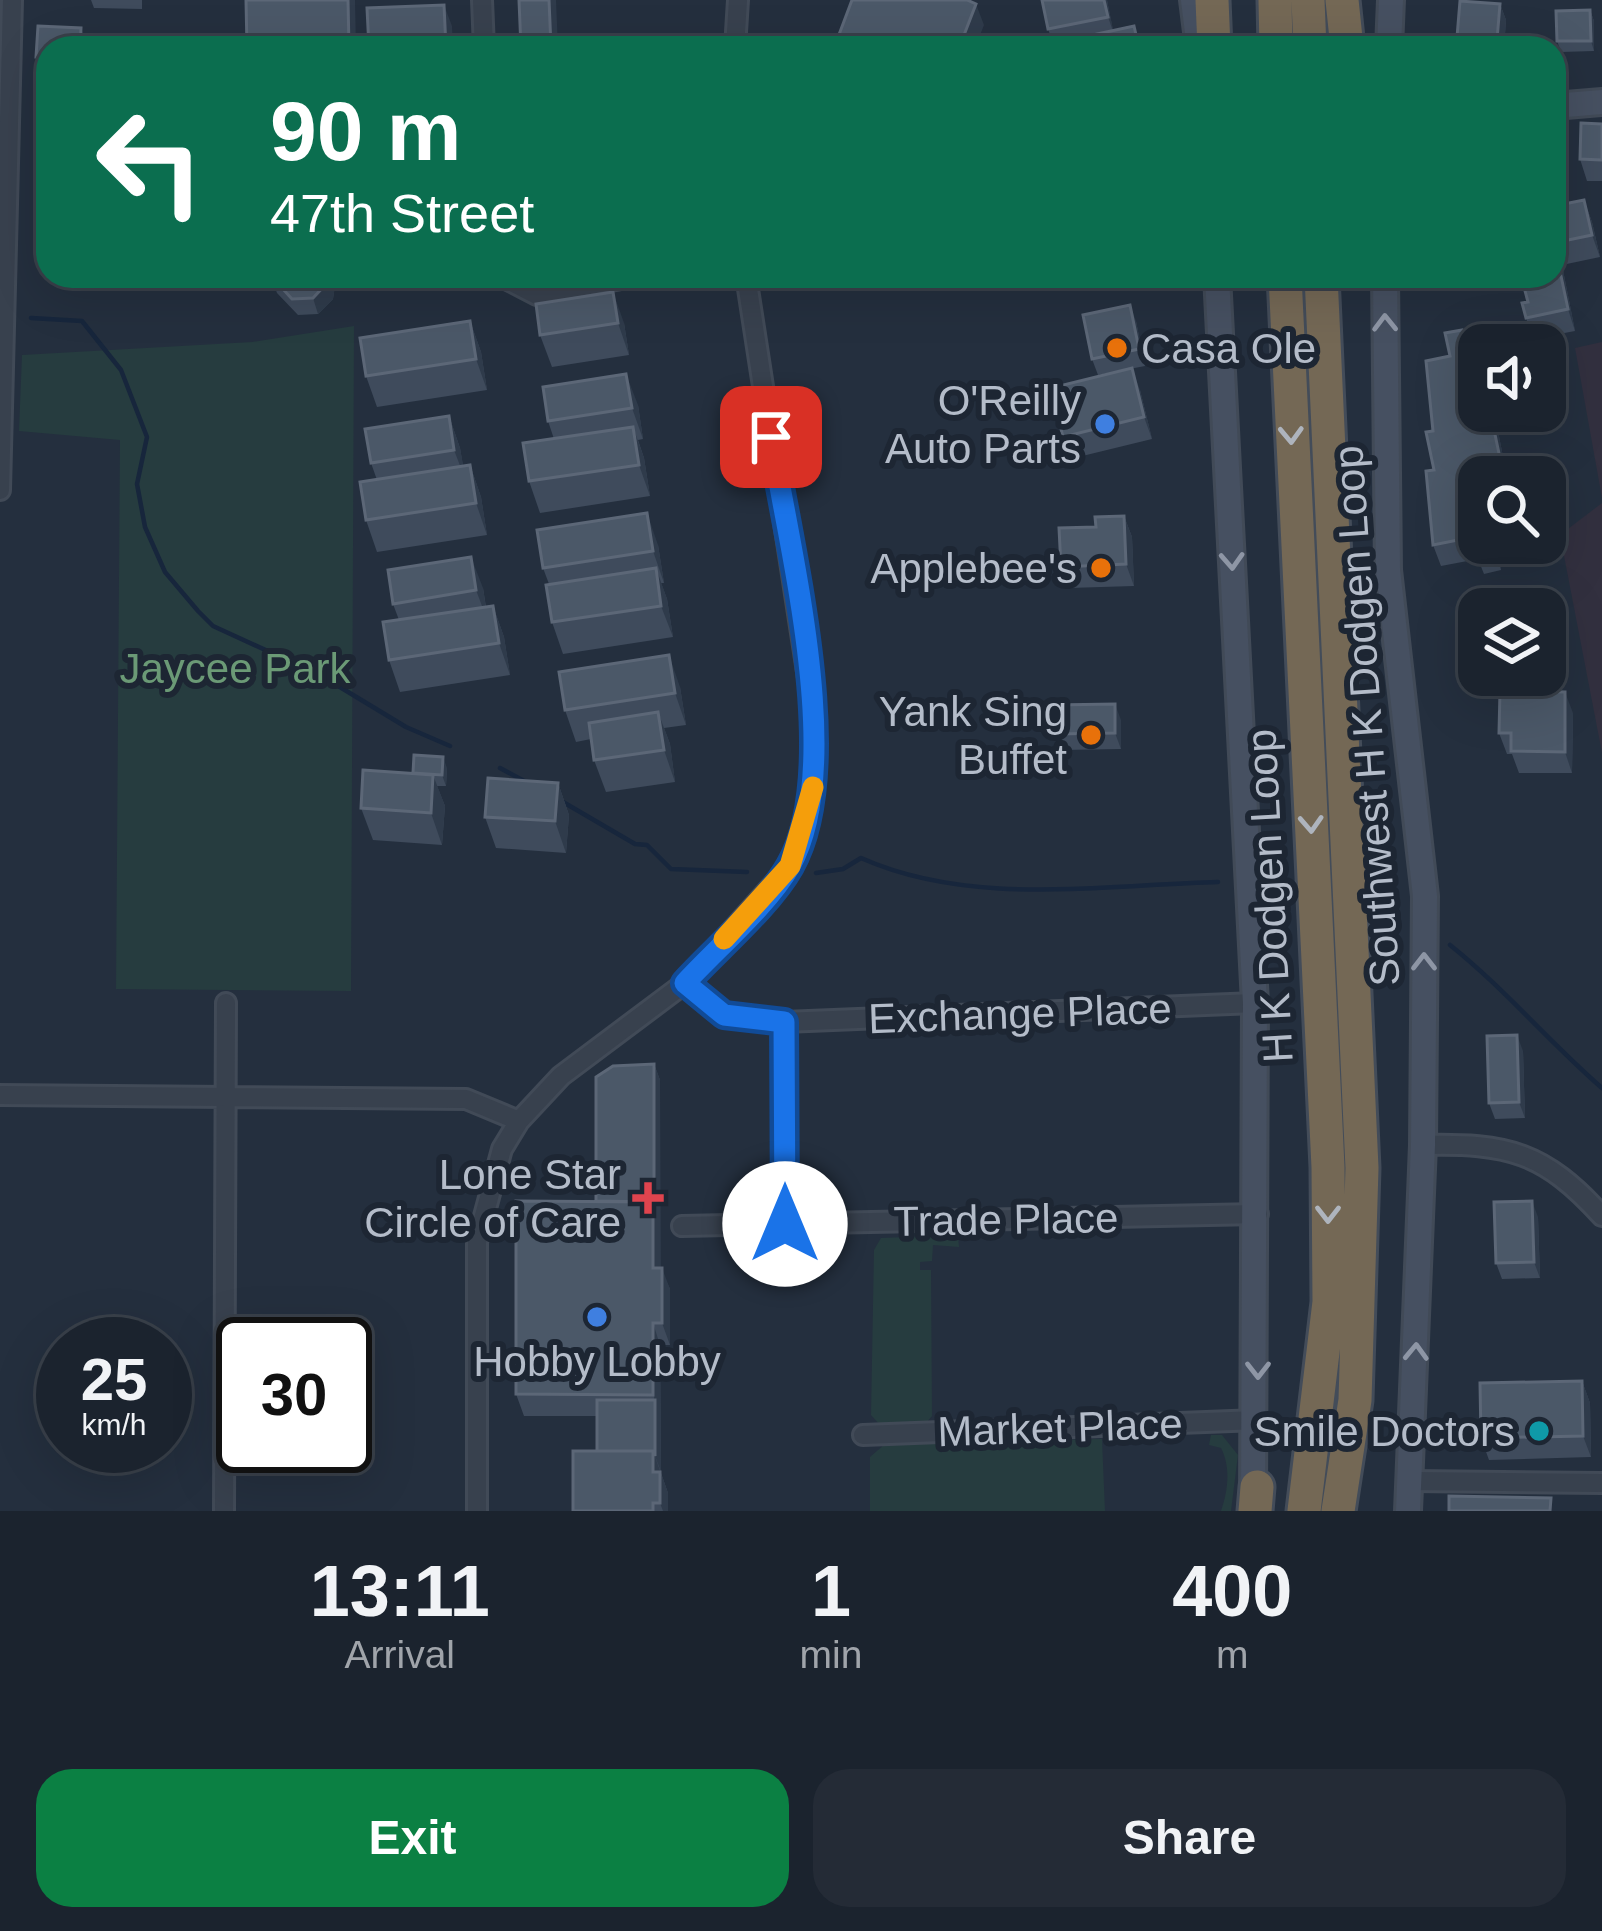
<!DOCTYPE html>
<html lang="en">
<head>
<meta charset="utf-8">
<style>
  body { margin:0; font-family:Arial,sans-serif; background:#242b36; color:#f1f3f6; height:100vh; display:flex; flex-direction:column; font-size:45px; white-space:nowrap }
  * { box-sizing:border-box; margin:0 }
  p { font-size:39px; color:#a0a4aa }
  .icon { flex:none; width:66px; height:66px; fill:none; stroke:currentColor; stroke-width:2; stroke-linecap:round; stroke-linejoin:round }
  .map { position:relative; height:1511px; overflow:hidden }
  .details { display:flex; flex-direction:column; background:#1b232e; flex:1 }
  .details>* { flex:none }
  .guide { position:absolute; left:36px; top:36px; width:1530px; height:252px; border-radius:36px; box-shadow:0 12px 48px #0002,0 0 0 3px #39404a; background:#0b6e4f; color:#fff; overflow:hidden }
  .buttons { position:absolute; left:1458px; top:324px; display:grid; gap:24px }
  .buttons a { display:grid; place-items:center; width:108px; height:108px; border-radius:24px; background:#1b232e; box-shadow:0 12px 48px #0002,0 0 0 3px #39404a; font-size:60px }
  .speed { position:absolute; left:36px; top:1317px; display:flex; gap:24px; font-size:60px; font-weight:700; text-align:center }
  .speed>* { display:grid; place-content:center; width:156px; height:156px; border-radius:50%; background:#1b232e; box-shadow:0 12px 48px #0002,0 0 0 3px #39404a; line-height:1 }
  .speed small { font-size:30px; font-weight:400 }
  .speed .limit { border:6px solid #111; border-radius:18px; background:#fff; color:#111 }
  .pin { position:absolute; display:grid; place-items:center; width:102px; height:102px; color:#fff; margin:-51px; border-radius:24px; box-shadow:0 6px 18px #0006 }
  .me { position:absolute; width:132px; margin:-66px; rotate:0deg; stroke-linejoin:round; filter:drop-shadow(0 0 9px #0008) }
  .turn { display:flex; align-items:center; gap:42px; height:252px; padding:0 36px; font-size:54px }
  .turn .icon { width:156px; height:156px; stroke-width:2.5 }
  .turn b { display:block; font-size:84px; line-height:102px }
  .eta { display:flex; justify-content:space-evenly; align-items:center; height:204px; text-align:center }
  .eta b { font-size:72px; font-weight:700; line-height:84px }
  .primary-button { display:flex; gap:24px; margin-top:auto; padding:24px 36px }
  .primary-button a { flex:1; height:138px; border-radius:36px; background:#0b8043; color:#fff; font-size:48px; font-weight:700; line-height:138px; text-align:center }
  .primary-button a+a { background:#242b36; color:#f1f3f6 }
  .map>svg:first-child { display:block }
  .medical { fill:#32303f }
  .green { fill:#263c3f }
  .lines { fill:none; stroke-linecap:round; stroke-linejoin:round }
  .stream { stroke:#17263c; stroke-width:4.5 }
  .street-casing { stroke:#414a57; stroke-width:24 }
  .secondary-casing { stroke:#414a57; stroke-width:30 }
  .highway-casing { stroke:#434c59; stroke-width:39 }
  .street { stroke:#38414e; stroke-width:18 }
  .secondary { stroke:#465061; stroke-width:24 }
  .highway { stroke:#746855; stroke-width:33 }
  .wall { fill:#3f4b5c }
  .shaded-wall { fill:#2f3b4b }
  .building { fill:#4b5868; stroke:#5c6777; stroke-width:3 }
  .oneway { stroke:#8e96a5 }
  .oneway2 { stroke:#aeb4bd }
  .route-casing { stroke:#114b97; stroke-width:30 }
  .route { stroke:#1a73e8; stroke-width:21 }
  .slow { stroke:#f59e0b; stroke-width:21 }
  .food-dot { fill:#e8710a; stroke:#1d2633; stroke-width:4.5 }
  .shop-dot { fill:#3f7fe0; stroke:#1d2633; stroke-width:4.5 }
  .health-dot { fill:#e0444e; stroke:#1d2633; stroke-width:4.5 }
  .culture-dot { fill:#0f9aa8; stroke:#1d2633; stroke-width:4.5 }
  .labels { text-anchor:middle; stroke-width:12; stroke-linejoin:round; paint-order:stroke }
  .poi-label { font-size:42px; fill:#b4bcc9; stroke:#1d2633; text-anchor:end }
  .park-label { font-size:42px; fill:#6b9a76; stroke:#1d2633 }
  .street-label { font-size:42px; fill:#b4bcc9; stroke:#1d2633 }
</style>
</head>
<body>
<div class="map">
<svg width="1602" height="1511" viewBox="0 0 1602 1511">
  <rect width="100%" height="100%" fill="#242f3e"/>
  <!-- medical -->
  <path class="medical" d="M1602 342V498L1575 348Z
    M1602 503V753L1560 535Z"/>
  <!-- green -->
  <path class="green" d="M354 326 351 991 116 989 120 440 19 431 22 355 252 342Z
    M958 1235 959 1247 933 1245 932 1261 920 1262V1270H931L932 1416 926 1423 879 1424 871 1415 874 1250 881 1238Z
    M1211 1435H1222L1238 1455 1231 1511H1221C1228 1491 1231 1467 1221 1448L1209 1445Z
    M1102 1439 1105 1511H870V1457L885 1444Z"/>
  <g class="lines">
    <!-- stream -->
    <path class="stream" d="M31 318 82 321 121 370 147 437 137 484 145 527 165 572 198 611 213 626 320 675 406 727 450 746
      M500 768 526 782
      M563 802 635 844 647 845 671 869 747 872
      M816 873 843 869 861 858C971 907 1101 885 1218 882
      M1450 945C1504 988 1549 1042 1602 1088"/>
    <defs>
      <path id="street" d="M482 0 484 48
        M735 48 738 0
        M500 276 537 295 637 276
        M0 490 12 0
        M685 983 724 1015 784 1022 1255 1003
        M784 1022 785 1224
        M0 1095 466 1099 519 1121
        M1423 1145C1508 1143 1544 1152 1602 1216
        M682 1226 1258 1214
        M863 1435 1258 1420
        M1412 1481 1602 1483
        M224 1511 226 1003
        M477 1511V1242L502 1149 519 1121 561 1076 685 983 790 866 812 801 815 724 746 276"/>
      <path id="secondary" d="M1193 0 1199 48
        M1389 48 1391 0
        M1554 106 1602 102
        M1217 276 1255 1003 1253 1503
        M1385 276 1388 570 1425 896 1423 1145 1408 1511"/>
      <path id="highway" d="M1212 0 1214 48
        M1275 0 1276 48
        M1308 0 1310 48
        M1342 0 1347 48
        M1285 276 1328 1167 1329 1302 1304 1511
        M1321 276 1362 1168 1355 1400 1338 1511
        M1255 1511 1257 1487"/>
    </defs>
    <!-- street casing -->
    <use href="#street" class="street-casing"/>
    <!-- secondary casing -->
    <use href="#secondary" class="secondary-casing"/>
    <!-- highway casing -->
    <use href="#highway" class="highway-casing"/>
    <!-- street -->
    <use href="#street" class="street"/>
    <!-- secondary -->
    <use href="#secondary" class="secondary"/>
    <!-- highway -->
    <use href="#highway" class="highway"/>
  </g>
  <!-- wall -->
  <path class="wall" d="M91 0H142V9L94 8Z
    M1042 0H1107L1113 31 1134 26 1141 48H1090L1088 39 1054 46 1048 29Z
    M1500 4 1506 20 1504 48H1461L1457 37Z
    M1590 10 1594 21V51L1561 52 1557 41Z
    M38 26 81 28 87 48H48V73H42L36 57Z
    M1602 124V181H1587L1580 159Z
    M1584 200 1592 222 1600 257 1562 265 1575 331 1533 339 1526 318 1528 302 1554 206Z
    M271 277 336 279 333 299 318 314 298 315 277 293Z
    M536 304 624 323 629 355 552 367 540 335Z
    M470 321 481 352 487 390 377 407 366 376Z
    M1136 321 1145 366 1098 375 1092 359Z
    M1140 390 1152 439 1070 459 1063 437Z
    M638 405 643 439 638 440 644 458 650 496 540 513 529 481 554 439 548 421Z
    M1479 411H1494L1507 477 1479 543H1521L1522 551 1498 555 1501 570 1484 574 1478 559 1441 566 1433 545V431Z
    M449 416 460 448 463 466 470 465 481 497 487 535 377 552 366 520 377 480 371 463Z
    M1124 516 1132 537 1134 586 1069 588 1061 567 1096 527Z
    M658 545 664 583H661L667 599 673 637 563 654 552 622 549 584 543 568Z
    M483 588 486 607 493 606 504 637 510 675 400 692 389 660 399 620 393 604Z
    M680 687 686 725 664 728 670 744 675 782 606 792 594 760 591 739 576 742 565 710Z
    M1573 713 1572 773H1519L1512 754H1507L1499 733Z
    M1121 720V749L1061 750 1055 734Z
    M447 768 446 786H437L445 806 442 845 373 840 361 808 413 773Z
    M558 783 569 815 566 853 496 848 485 817Z
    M1523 1051 1525 1118 1495 1119 1489 1103Z
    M654 1064 660 1080V1268L670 1289V1345H660L661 1473 668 1493V1511H573L597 1451V1416H524L516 1394Z
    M1538 1217 1540 1278 1502 1279 1496 1263Z
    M1582 1381 1590 1403 1591 1457 1489 1460 1481 1438Z"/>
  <!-- shaded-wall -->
  <path class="shaded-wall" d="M348 0H355L356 48H349Z
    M549 0H556L558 48H551Z
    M1104 0H1107L1114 34 1108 17Z
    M976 4 984 25 975 48H959Z
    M1500 4 1506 20 1504 48H1500L1497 40Z
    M444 5 452 26 453 48H446Z
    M1590 10 1594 21V51L1591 41Z
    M81 28 87 44V48H80Z
    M1584 200 1592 222 1600 257 1592 235Z
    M1554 243 1562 265 1575 331 1568 309Z
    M328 276H335L336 279 333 299 318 314 313 298Z
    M613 292 624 323 629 355 618 323Z
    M1130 305 1136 321 1145 366 1139 349Z
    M470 321 481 352 487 390 476 359Z
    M1132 368 1140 390 1152 439 1144 417Z
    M626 374 638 405 643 439 632 408Z
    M1490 411H1494L1507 477H1504Z
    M449 416 460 448 466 481 454 450Z
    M633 427 644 458 650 496 639 465Z
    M470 465 481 497 487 535 476 503Z
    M647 513 658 545 664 583 653 551Z
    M1124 516 1132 537 1134 586 1126 564Z
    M471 557 483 588 488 622 476 590Z
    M656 568 667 599 673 637 661 606Z
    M1544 602 1550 618 1546 657 1545 654Z
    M493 606 504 637 510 675 499 643Z
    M669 655 680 687 686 725 675 693Z
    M1565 692 1573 713 1572 773 1565 752Z
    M1115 704 1121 720V749L1115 733Z
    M658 712 670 744 675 782 664 750Z
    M443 757 447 768 446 786 442 775Z
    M433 775 445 806 442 845 431 813Z
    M558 783 569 815 566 853 555 821Z
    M1517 1035 1523 1051 1525 1118 1519 1102Z
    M654 1064 660 1080 661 1289 653 1268Z
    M1532 1201 1538 1217 1540 1278 1534 1262Z
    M662 1268 670 1289V1345L662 1323Z
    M653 1323 660 1345 661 1472 655 1456Z
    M1582 1381 1590 1403 1591 1457 1583 1436Z
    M653 1451 668 1493V1511H663L660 1503 653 1472Z"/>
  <!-- building -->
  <path class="building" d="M246 0H348L349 48H247Z
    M519 0H549L551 47 521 48Z
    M852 0H967L976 4 959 48H834Z
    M1042 0H1104L1108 17 1048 29Z
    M1460 1 1500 4 1497 40 1457 37Z
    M444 5 446 48H369L367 8Z
    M1590 10 1591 41H1557L1556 11Z
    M38 26 81 28 80 48H48V57H36Z
    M1134 26 1139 48H1090L1088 36Z
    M1581 123 1602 124V160L1580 159Z
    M1584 200 1592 235 1554 243V206Z
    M1554 243 1568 309 1526 318 1522 303 1528 302 1521 276H1554Z
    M271 276H328L327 283 313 298 292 299Z
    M613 292 618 323 540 335 536 304Z
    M1130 305 1139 349 1092 359 1083 315Z
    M470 321 476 359 366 376 360 338Z
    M1462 330 1467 353 1478 351 1479 411H1490L1504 477H1479V543H1492L1493 549 1476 552 1473 537 1433 545 1426 471 1434 470 1426 432 1433 431 1426 361 1450 356 1445 333Z
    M1132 368 1144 417 1063 437 1051 388Z
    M626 374 632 408 548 421 543 387Z
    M449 416 454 450 371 463 365 429Z
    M633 427 639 465 529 481 523 443Z
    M470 465 476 503 366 520 360 482Z
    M647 513 653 551 543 568 537 530Z
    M1124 516 1126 564 1061 567 1059 528 1096 527 1095 517Z
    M471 557 476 590 393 604 388 570Z
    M656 568 661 606 552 622 546 585Z
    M1485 595 1544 602V609H1484Z
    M493 606 499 643 389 660 383 622Z
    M669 655 675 693 565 710 559 672Z
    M1500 691 1565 692V752L1511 751V733H1499Z
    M1115 704V733L1055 734 1054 705Z
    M658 712 664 750 594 760 589 723Z
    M414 755 443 757 442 775 413 773Z
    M363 770 433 775 431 813 361 808Z
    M488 778 558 783 555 821 485 817Z
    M1517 1035 1519 1102 1489 1103 1487 1036Z
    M654 1064V1207L653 1202 596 1201V1077L613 1066Z
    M516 1201 653 1202V1268H662V1323H653V1395L516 1394Z
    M1532 1201 1534 1262 1496 1263 1494 1202Z
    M1582 1381 1583 1436 1481 1438 1480 1383Z
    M597 1400H655V1456L653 1451H597Z
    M573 1451H653V1472H660V1503H653V1511H573Z
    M1449 1496 1551 1498 1550 1511H1449Z"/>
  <!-- one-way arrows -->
  <defs><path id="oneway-chevron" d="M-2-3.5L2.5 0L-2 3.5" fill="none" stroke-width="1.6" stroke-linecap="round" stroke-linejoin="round" transform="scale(3)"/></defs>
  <g class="oneway">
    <use href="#oneway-chevron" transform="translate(1385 323) rotate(-91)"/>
    <use href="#oneway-chevron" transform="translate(1232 561) rotate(87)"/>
    <use href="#oneway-chevron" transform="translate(1424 962) rotate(-90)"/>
    <use href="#oneway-chevron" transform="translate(1416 1352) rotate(-88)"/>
    <use href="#oneway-chevron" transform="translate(1258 1370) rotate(90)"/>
  </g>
  <g class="oneway2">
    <use href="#oneway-chevron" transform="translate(1291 435) rotate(88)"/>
    <use href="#oneway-chevron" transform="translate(1311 824) rotate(87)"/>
    <use href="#oneway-chevron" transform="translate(1328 1214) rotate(90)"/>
  </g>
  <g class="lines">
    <defs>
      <path id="route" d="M771 437C789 548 846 767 790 866 768 905 716 949 685 983L724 1015 784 1022 785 1224"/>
    </defs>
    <!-- route casing -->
    <use href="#route" class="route-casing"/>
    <!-- route -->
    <use href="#route" class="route"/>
    <!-- slow -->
    <path class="slow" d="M724 939 790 866 813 787"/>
  </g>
  <!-- markers -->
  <g class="food-dot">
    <circle cx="1117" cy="348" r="12"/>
    <circle cx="1101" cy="568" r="12"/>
    <circle cx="1091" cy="735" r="12"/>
  </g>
  <g class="shop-dot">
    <circle cx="1105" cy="424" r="12"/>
    <circle cx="597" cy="1317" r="12"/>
  </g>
  <path class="health-dot" d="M642 1180h12v12h12v12h-12v12h-12v-12h-12v-12h12z"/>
  <circle class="culture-dot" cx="1539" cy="1431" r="12"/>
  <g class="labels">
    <!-- poi labels -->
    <g class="poi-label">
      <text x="1141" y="363" text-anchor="start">Casa Ole</text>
      <text x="1081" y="415">O'Reilly<tspan x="1081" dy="48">Auto Parts</tspan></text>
      <text x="1077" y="583">Applebee's</text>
      <text x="1067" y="726">Yank Sing<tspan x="1067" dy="48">Buffet</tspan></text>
      <text x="621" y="1189">Lone Star<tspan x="621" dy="48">Circle of Care</tspan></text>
      <text x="597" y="1376" text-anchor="middle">Hobby Lobby</text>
      <text x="1515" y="1446">Smile Doctors</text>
    </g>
    <!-- park labels -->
    <g class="park-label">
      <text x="235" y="683">Jaycee Park</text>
    </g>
    <!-- street labels -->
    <g class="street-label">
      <text transform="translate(1366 716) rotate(-94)" y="15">Southwest H K Dodgen Loop</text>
      <text transform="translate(1269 896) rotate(-93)" y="15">H K Dodgen Loop</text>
      <text transform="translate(1020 1013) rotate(-2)" y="15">Exchange Place</text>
      <text transform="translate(1006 1219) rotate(-1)" y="15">Trade Place</text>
      <text transform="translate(1060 1427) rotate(-2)" y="15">Market Place</text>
    </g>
  </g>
</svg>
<div class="buttons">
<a><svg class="icon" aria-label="sound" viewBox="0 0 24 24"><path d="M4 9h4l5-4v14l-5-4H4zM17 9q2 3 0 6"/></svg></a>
<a><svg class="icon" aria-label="search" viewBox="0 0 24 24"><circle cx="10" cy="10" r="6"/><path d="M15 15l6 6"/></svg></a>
<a><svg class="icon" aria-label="layers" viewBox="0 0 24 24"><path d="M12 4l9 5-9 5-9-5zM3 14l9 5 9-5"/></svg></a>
</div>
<div class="speed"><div>25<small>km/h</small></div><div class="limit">30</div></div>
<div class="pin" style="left:771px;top:437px;background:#d93025"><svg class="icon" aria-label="arrive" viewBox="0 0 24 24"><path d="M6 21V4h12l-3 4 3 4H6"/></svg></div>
<svg class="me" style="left:785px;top:1224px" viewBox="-20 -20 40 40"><circle r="19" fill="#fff"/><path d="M0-13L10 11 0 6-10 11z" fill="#1a73e8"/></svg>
<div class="guide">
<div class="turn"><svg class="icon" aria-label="left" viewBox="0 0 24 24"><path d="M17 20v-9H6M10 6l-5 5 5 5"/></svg><div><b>90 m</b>47th Street</div></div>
</div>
</div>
<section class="details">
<div class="eta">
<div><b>13:11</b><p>Arrival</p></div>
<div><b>1</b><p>min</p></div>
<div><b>400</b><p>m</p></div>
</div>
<div class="primary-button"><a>Exit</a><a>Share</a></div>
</section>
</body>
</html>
